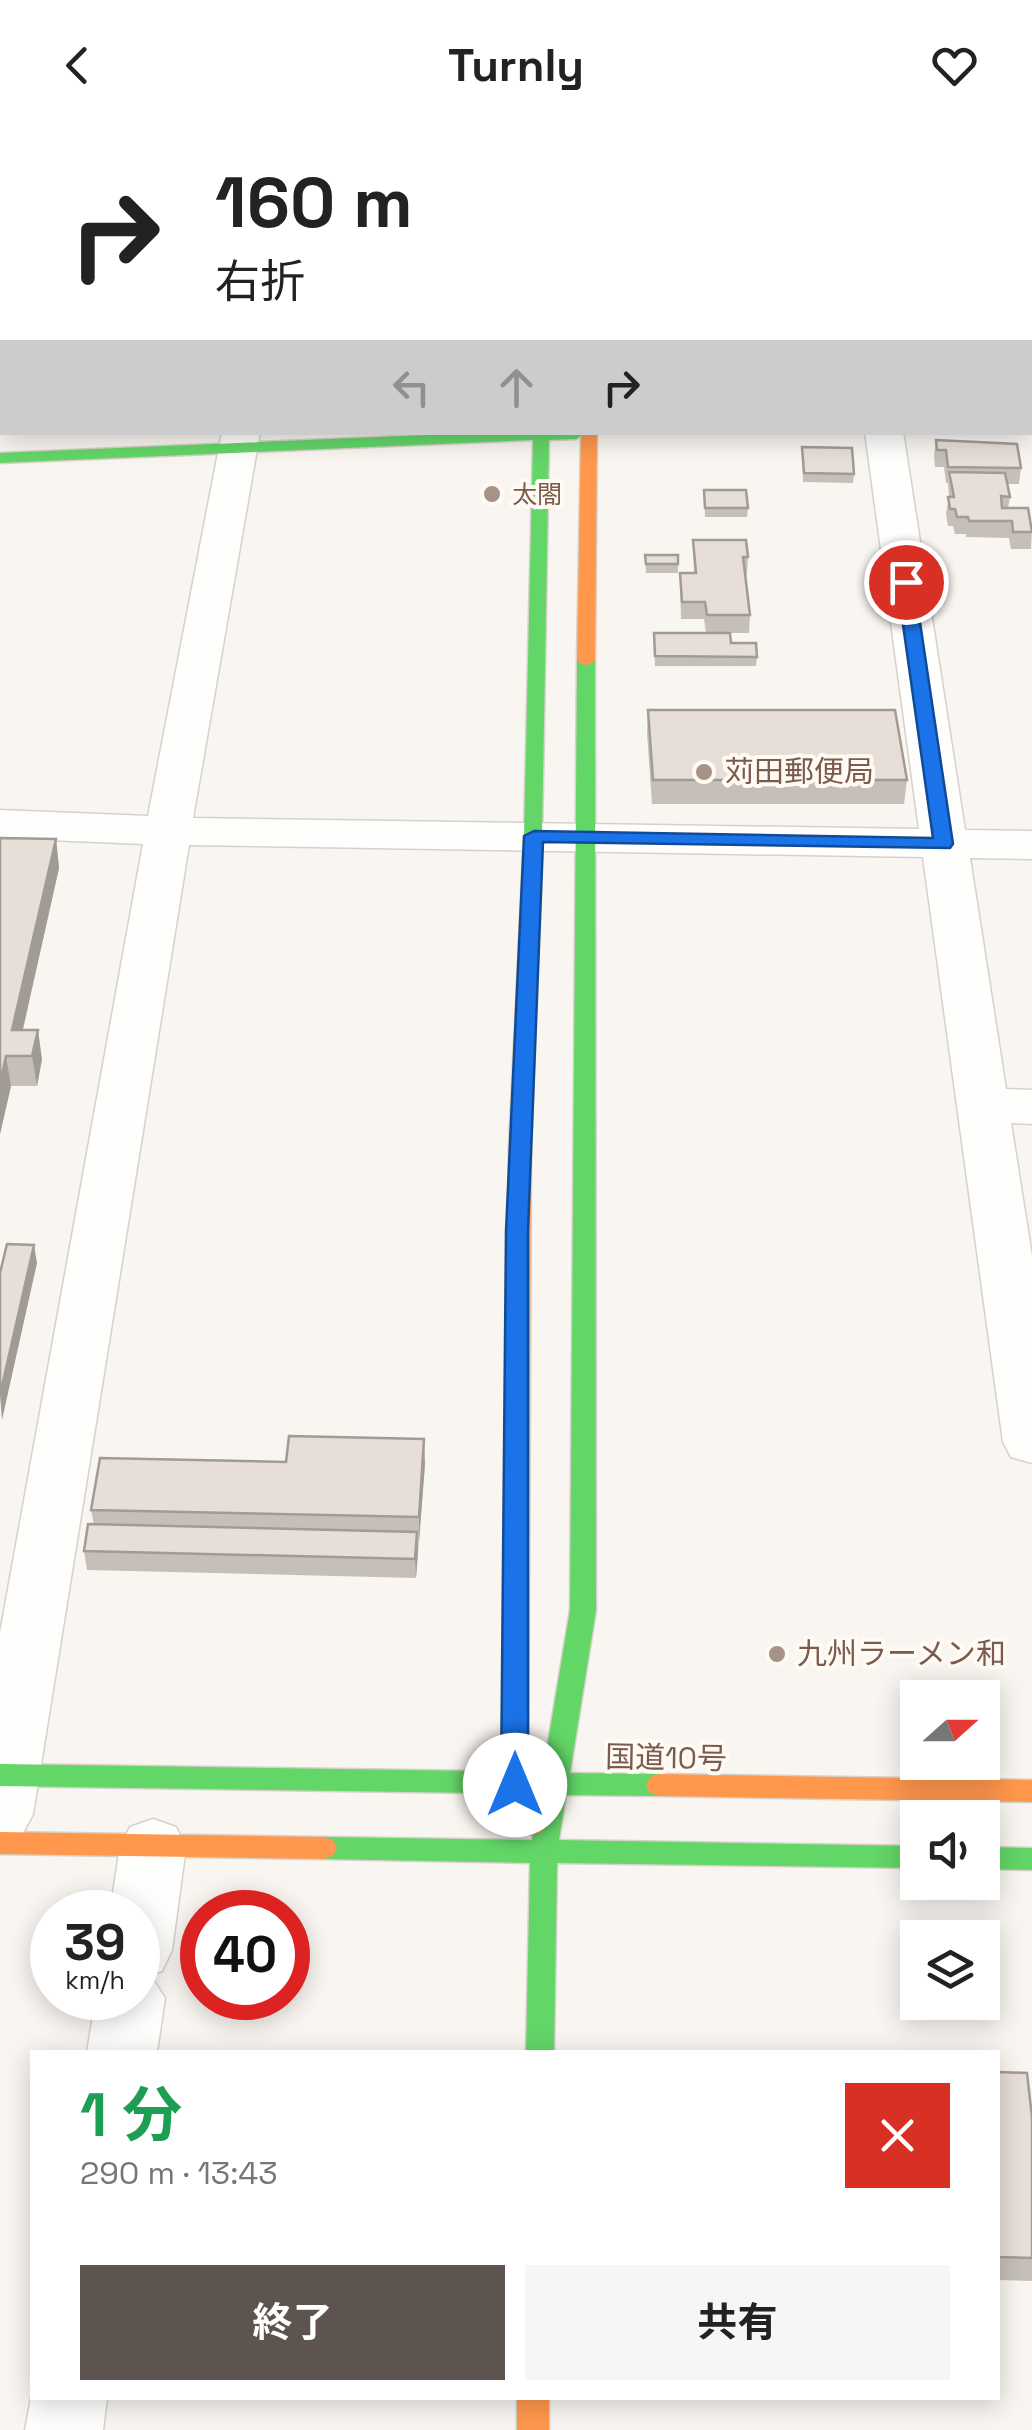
<!DOCTYPE html>
<html lang="ja">
<head>
<meta charset="utf-8">
<style>
  body { margin:0; font-family:"Space Grotesk","Noto Sans JP",sans-serif; background:#f6f6f6; color:#222; height:100vh; display:flex; flex-direction:column; font-size:38px; white-space:nowrap }
  * { box-sizing:border-box; margin:0 }
  p { font-size:32px; color:#767676 }
  .icon { flex:none; width:55px; height:55px; fill:none; stroke:currentColor; stroke-width:2; stroke-linecap:round; stroke-linejoin:round }
  .map { position:relative; flex:1; overflow:hidden }
  .sheet { position:absolute; left:30px; top:1920px; width:970px; height:350px; display:flex; flex-direction:column; background:#fff; border-radius:0px; box-shadow:0 5px 25px #0003 }
  .sheet>* { flex:none }
  .guide { position:absolute; left:0px; top:0px; width:1032px; height:305px; box-shadow:0 5px 25px #0003; background:#fff; color:#222; overflow:hidden }
  .needle { width:65px; rotate:69deg }
  .controls { position:absolute; left:900px; top:1550px; display:grid; gap:20px }
  .controls a { display:grid; place-items:center; width:100px; height:100px; border-radius:0px; background:#fff; box-shadow:0 5px 25px #0003; font-size:50px }
  .speed { position:absolute; left:30px; top:1760px; display:flex; gap:20px; font-size:50px; font-weight:700; text-align:center }
  .speed>* { display:grid; place-content:center; width:130px; height:130px; border-radius:50%; background:#fff; box-shadow:0 5px 25px #0003; line-height:1 }
  .speed small { font-size:25px; font-weight:400 }
  .speed .limit { border:15px solid #d22; background:#fff; color:#111 }
  .pin { position:absolute; display:grid; place-items:center; width:85px; height:85px; color:#fff; margin:-42px; border:5px solid #fff; border-radius:50%; box-shadow:0 2px 10px #0007 }
  .me { position:absolute; width:110px; margin:-55px; rotate:0deg; stroke-linejoin:round; filter:drop-shadow(0 0 8px #0008) }
  .turn { display:flex; align-items:center; gap:35px; height:210px; padding:0 50px; font-size:45px }
  .turn .icon { width:130px; height:130px; stroke-width:2.5 }
  .turn b { display:block; font-size:70px; line-height:85px }
  .lanes { display:flex; align-items:center; height:95px; padding:0 50px; background:#0003; justify-content:center; gap:50px; direction:ltr }
  .lanes .off { opacity:.35 }
  .round { display:grid; place-items:center; flex:none; width:105px; height:105px; border-radius:0px; background:#f6f6f6 }
  .head { display:flex; align-items:center; justify-content:space-between; height:170px; padding:0 50px }
  h1 { font-size:60px; font-weight:700; line-height:75px; color:#1e9e55 }
  .action { display:flex; gap:20px; margin-top:auto; padding:20px 50px }
  .action a { flex:1; height:115px; border-radius:0px; background:#5d544f; color:#fff; font-size:40px; font-weight:700; line-height:115px; text-align:center }
  .action a+a { background:#f6f6f6; color:#222 }
  header { display:flex; justify-content:space-between; align-items:center; height:130px; padding:0 50px; background:#fff; font-size:45px; font-weight:700 }
  .map>svg:first-child { display:block }
  .lines { fill:none; stroke-linecap:round; stroke-linejoin:round }
  .street-casing { stroke:#d7d1cb; stroke-width:3 }
  .fast-casing { stroke:#d9d2cb; stroke-width:3 }
  .slow-casing { stroke:#d9d2cb; stroke-width:3 }
  .street { fill:#fefefd; fill-rule:evenodd }
  .fast { fill:#63d668; fill-rule:evenodd }
  .slow { fill:#ff974d; fill-rule:evenodd }
  .wall { fill:#c6bfb9 }
  .shaded-wall { fill:#a19b96 }
  .building { fill:#e6ded7; stroke:#a19b96; stroke-width:2.5 }
  .route { fill:#1a73e8; stroke:#114b97; stroke-width:2.5 }
  .poi-dot { fill:#a69286; stroke:#fffaf3; stroke-width:4 }
  .labels { text-anchor:middle; stroke-width:8; stroke-linejoin:round; paint-order:stroke }
  .far-poi-label { font-size:25px; fill:#7a5c4d; stroke:#fffaf3; text-anchor:start }
  .poi-label { font-size:30px; fill:#7a5c4d; stroke:#fffaf3; text-anchor:start }
  .street-label { font-size:30px; fill:#7a5c4d; stroke:#fffaf3 }
</style>
</head>
<body>
<header><svg class="icon" aria-label="back" viewBox="0 0 24 24"><path d="M15 5l-7 7 7 7"/></svg>Turnly<svg class="icon" aria-label="heart" viewBox="0 0 24 24"><path d="M12 20l-8-8c-3-5 5-10 8-4 3-6 11-1 8 4z"/></svg></header>
<div class="map">
<svg width="1032" height="2300" viewBox="0 0 1032 2300">
  <rect width="100%" height="100%" fill="#f9f5f0"/>
  <g class="lines">
    <defs>
      <path id="street" d="M238 0H270V2H238Z
        M486 0H518V2H486Z
        M625 0H657V2H625Z
        M0 185H2V207H0Z
        M222 302H260L193 688 919 699 865 302H903L965 700 1032 701V729L970 728 1006 959 1032 960V994L1011 993 1032 1126V1333L1011 1327 1003 1312 923 727 189 715 33 1684 23 1703 0 1711V1503L143 714 0 708V680L148 686Z
        M153 1689 176 1697 186 1717 172 1820 162 1841 150 1845 165 1868 157 1922H87L96 1868H138V1782H110L120 1717 130 1697Z
        M32 2263V2268H107L103 2300H25Z"/>
      <path id="fast" d="M544 0H558V2H545Z
        M583 0H597V2H584Z
        M1030 277H1032V287H1030Z
        M499 302 584 304 576 309 549 310 542 706 531 1019 520 1026 509 1019 524 706 533 310 0 333V323Z
        M586 526 595 531 596 1480 570 1643 659 1644 668 1647 672 1655 668 1663 659 1666 566 1665 559 1710 918 1716V1738L557 1733 554 1922H526L530 1733 323 1729 313 1726 309 1718 313 1710 323 1707 532 1710 540 1664 0 1656V1634L543 1642 570 1480 577 531Z
        M982 1717 1032 1718V1740L982 1739Z"/>
      <path id="slow" d="M581 302H597L595 531 586 536 577 531Z
        M520 1012 531 1019 528 1655 545 1694 542 1702 532 1705 522 1702 502 1655 509 1019Z
        M659 1644 1032 1650V1672L659 1666 650 1663 646 1655 650 1647Z
        M0 1702 323 1707 333 1710 337 1718 333 1726 323 1729 0 1724Z
        M517 2268H549V2300H517Z"/>
    </defs>
    <!-- street casing -->
    <use href="#street" class="street-casing"/>
    <!-- fast casing -->
    <use href="#fast" class="fast-casing"/>
    <!-- slow casing -->
    <use href="#slow" class="slow-casing"/>
    <!-- street -->
    <use href="#street" class="street"/>
    <!-- fast -->
    <use href="#fast" class="fast"/>
    <!-- slow -->
    <use href="#slow" class="slow"/>
  </g>
  <!-- wall -->
  <path class="wall" d="M707 0H984L957 2H709Z
    M936 310 1021 338 1019 354H1008L1010 367 1008 378 1032 396 1031 419H1011L1009 408 966 407V404H955L953 396H948L946 384 949 367 948 353H946L944 337H935L934 326Z
    M802 317 854 344 853 353 803 352Z
    M704 360 748 378 747 387H705Z
    M693 410 748 427 747 444H745L750 485 749 503H706L704 489H681L680 443H694Z
    M645 425H678V443H646Z
    M654 503 731 513 757 527 756 536H655Z
    M648 580 907 650 904 674H652L647 603Z
    M0 708 56 709 59 738 23 900 42 929 37 956H11L0 1004Z
    M425 1334 416 1448 87 1440 84 1421 94 1394 91 1380Z
    M998 1942 1032 1987V2151L998 2150Z"/>
  <!-- shaded-wall -->
  <path class="shaded-wall" d="M722 0H742L741 2H721Z
    M882 0H984L957 2H859Z
    M56 709 59 738 16 929 12 900Z
    M38 900 42 929 37 956 32 926Z
    M6 926 11 956 0 1004V953Z
    M34 1115 37 1133 2 1290 0 1265Z
    M424 1309 425 1334 419 1412V1387Z
    M417 1402 418 1421 416 1448 415 1429Z"/>
  <!-- building -->
  <path class="building" d="M743 0H886L859 2H745Z
    M936 310 1017 314 1021 338 948 337 946 320H937Z
    M802 317 852 318 854 344 804 343Z
    M949 342 1005 343 1010 367 1001 366 1002 378H1028L1032 402H1013L1012 391H969L968 387H957L955 379H950L948 367H954Z
    M704 360H746L748 378H705Z
    M693 410H746L748 427H743L750 485H707L705 472H682L680 443H696Z
    M645 425H678V434H646Z
    M654 503H730L731 513H756L757 527 655 526Z
    M648 580H895L907 650H653Z
    M0 708 56 709 12 900H38L32 926H6L0 953Z
    M7 1114 34 1115 0 1265V1143Z
    M289 1306 424 1309 419 1387 91 1380 100 1328 286 1332Z
    M88 1394 417 1402 415 1429 84 1421Z
    M998 1942 1027 1943 1032 1987V2128L998 2127Z"/>
  <!-- route -->
  <path class="route" d="M906 447 914 452 953 714 950 718 543 712 528 1101V1655L524 1663 515 1666 505 1663 501 1655 506 1101 524 706 534 701 933 708 897 452Z"/>
  <!-- markers -->
  <g class="poi-dot">
    <circle cx="492" cy="364" r="10"/>
    <circle cx="704" cy="642" r="10"/>
    <circle cx="777" cy="1524" r="10"/>
  </g>
  <g class="labels">
    <!-- far-poi labels -->
    <g class="far-poi-label">
      <text x="512" y="373">太閤</text>
    </g>
    <!-- poi labels -->
    <g class="poi-label">
      <text x="724" y="652">苅田郵便局</text>
      <text x="797" y="1534">九州ラーメン和</text>
    </g>
    <!-- street labels -->
    <g class="street-label">
      <text transform="translate(666 1628) rotate(1)" y="10">国道10号</text>
    </g>
  </g>
</svg>
<div class="controls">
<a><svg class="needle" viewBox="-14 -14 28 28"><path d="M0-13l5 13h-10z" fill="#e53935"/><path d="M0 13l5-13h-10z" fill="#767676"/></svg></a>
<a><svg class="icon" aria-label="sound" viewBox="0 0 24 24"><path d="M4 9h4l5-4v14l-5-4H4zM17 9q2 3 0 6"/></svg></a>
<a><svg class="icon" aria-label="layers" viewBox="0 0 24 24"><path d="M12 4l9 5-9 5-9-5zM3 14l9 5 9-5"/></svg></a>
</div>
<div class="speed"><div>39<small>km/h</small></div><div class="limit">40</div></div>
<div class="pin" style="left:906px;top:452px;background:#d93025"><svg class="icon" aria-label="arrive" viewBox="0 0 24 24"><path d="M6 21V4h12l-3 4 3 4H6"/></svg></div>
<svg class="me" style="left:515px;top:1655px" viewBox="-20 -20 40 40"><circle r="19" fill="#fff"/><path d="M0-13L10 11 0 6-10 11z" fill="#1a73e8"/></svg>
<div class="guide">
<div class="turn"><svg class="icon" aria-label="right" viewBox="0 0 24 24"><path d="M7 20v-9h11M14 6l5 5-5 5"/></svg><div><b>160 m</b>右折</div></div>
<div class="lanes"><svg class="icon off" aria-label="left" viewBox="0 0 24 24"><path d="M17 20v-9H6M10 6l-5 5 5 5"/></svg><svg class="icon off" aria-label="ahead" viewBox="0 0 24 24"><path d="M12 20V5M6 11l6-6 6 6"/></svg><svg class="icon" aria-label="right" viewBox="0 0 24 24"><path d="M7 20v-9h11M14 6l5 5-5 5"/></svg></div>
</div>
<section class="sheet">
<div class="head"><div><h1>1 分</h1><p>290 m · 13:43</p></div><a class="round" style="background:#d93025;color:#fff"><svg class="icon" aria-label="close" viewBox="0 0 24 24"><path d="M6 6l12 12M18 6L6 18"/></svg></a></div>
<div class="action"><a>終了</a><a>共有</a></div>
</section>
</div>
</body>
</html>
